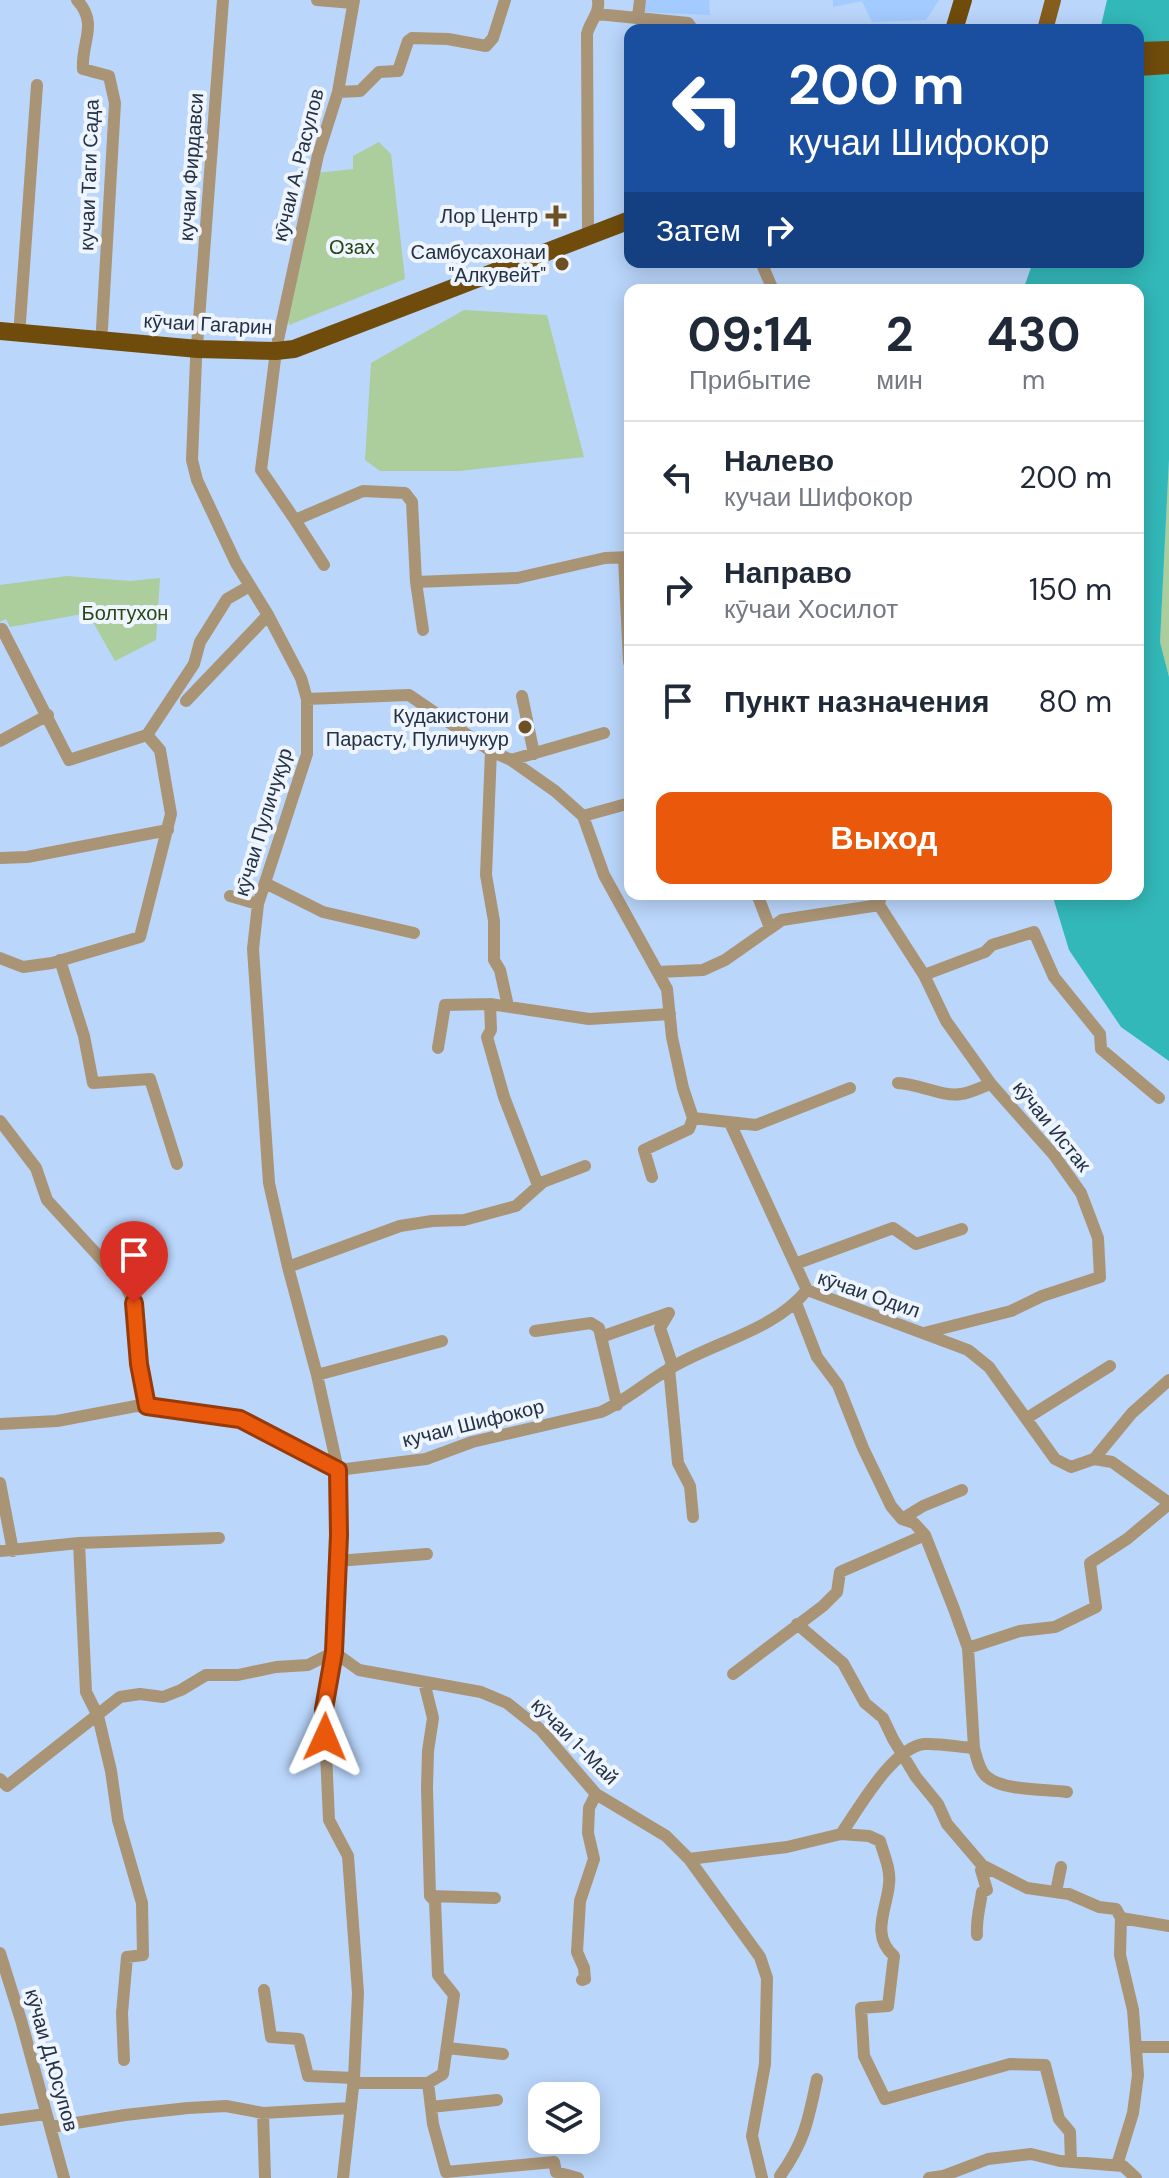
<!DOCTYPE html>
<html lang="ru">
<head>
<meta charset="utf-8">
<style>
  body { margin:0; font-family:"DM Sans",sans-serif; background:#f6f6f7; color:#1f2937; height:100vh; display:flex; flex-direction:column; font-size:30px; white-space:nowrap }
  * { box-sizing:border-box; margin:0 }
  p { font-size:26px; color:#747a83 }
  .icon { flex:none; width:44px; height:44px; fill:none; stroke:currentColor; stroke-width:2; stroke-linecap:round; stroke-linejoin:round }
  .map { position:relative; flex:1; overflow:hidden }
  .drawer { position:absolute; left:624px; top:284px; width:520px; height:616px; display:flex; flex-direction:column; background:#fff; border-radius:16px; box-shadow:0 4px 20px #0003 }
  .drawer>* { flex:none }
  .guide { position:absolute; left:624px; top:24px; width:520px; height:244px; border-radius:16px; box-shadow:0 4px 20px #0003; background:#1a4fa0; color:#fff; overflow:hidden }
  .controls { position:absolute; left:528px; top:2082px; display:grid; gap:16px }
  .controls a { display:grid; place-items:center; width:72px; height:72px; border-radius:16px; background:#fff; box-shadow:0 4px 20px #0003; font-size:40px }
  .pin { position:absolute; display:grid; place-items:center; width:68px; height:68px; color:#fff; margin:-82px -34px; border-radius:50% 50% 50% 0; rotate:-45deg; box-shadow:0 0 8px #0007 }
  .pin .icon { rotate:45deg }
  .me { position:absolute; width:88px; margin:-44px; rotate:1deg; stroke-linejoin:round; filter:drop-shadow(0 0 6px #0008) }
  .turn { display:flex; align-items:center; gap:28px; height:168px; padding:0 32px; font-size:36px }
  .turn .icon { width:104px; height:104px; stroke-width:2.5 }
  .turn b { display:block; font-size:56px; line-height:68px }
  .then { display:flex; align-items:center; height:76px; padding:0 32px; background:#0003; gap:16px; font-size:30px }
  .eta { display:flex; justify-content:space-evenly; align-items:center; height:136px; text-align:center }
  .eta b { font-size:48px; font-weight:700; line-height:56px }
  .cta { display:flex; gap:16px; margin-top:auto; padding:16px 32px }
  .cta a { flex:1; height:92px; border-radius:16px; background:#ea580c; color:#fff; font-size:32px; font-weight:700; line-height:92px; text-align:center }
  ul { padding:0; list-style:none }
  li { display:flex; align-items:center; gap:24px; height:112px; padding:0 32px; border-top:2px solid #e0e1e3 }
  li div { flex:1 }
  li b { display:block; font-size:30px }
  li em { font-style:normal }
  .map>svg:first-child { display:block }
  .built { fill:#a3cbff }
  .green { fill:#accd9c }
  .water { fill:#33b8b9 }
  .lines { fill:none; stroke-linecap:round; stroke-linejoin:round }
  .minor { stroke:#aa9476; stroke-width:12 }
  .major { stroke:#855d1d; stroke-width:16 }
  .highway { stroke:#704c0c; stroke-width:18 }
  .route-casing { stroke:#983908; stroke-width:20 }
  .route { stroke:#ea580c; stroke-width:14 }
  .poi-dot { fill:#6d5024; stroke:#eef5ff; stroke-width:3 }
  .labels { text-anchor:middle; stroke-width:8; stroke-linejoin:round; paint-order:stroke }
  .street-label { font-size:20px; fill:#243244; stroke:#eef5ff }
  .poi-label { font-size:20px; fill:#243244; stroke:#eef5ff; text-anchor:end }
  .park-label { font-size:20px; fill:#284614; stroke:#eef5ff }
</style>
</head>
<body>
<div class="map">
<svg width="1169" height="2178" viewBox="0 0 1169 2178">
  <rect width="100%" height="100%" fill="#bad6fb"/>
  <!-- built -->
  <path class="built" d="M642 0H709L710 15 643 12Z
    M833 0H939L926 20 872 22 862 1 833 7Z"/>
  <!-- green -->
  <path class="green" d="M379 142 391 154 405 279 289 325 286 309 317 173 353 169V156Z
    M464 310 547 315 584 457 460 471H380L365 460 371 363Z
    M1169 459V677L1160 642Z
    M67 576 130 581 160 578 156 640 115 661 88 613 10 627 6 619 0 622V585Z"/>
  <!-- water -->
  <path class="water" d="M1107 0H1169V459L1160 642 1169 677V1061L1121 1027 1069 950 1052 894H1138V290H1023L1033 262H1138V30H1100Z"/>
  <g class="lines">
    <!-- minor -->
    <path class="minor" d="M77 0C99 24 81 42 83 69L109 76 115 103 102 329
      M223 0 196 359 192 460 197 480 236 563 268 615 301 678 307 699V754L258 904 253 949 269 1183 288 1267 317 1375 338 1470 339 1535 334 1652 324 1709 329 1820 348 1856 358 1993 354 2078 343 2178
      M317 0 353 3
      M597 14 688 23 693 30
      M638 17 640 0
      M338 92 360 91 379 72 398 71 408 41 412 38 448 39 486 46 493 38 505 0
      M588 228 587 34C590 21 600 14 598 0
      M761 262 773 290
      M20 322 37 85
      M278 340 318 155 338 92 354 0
      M276 351 261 470 295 520 363 491 405 493 412 502 416 582 423 630
      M295 520 324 565
      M624 558 629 662
      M416 582 517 578 605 558 630 557
      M0 630 2 629 69 760 147 735 194 664 200 642 227 599 248 587
      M522 696 534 754
      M307 699 409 695 491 751 511 760 555 791 583 816 604 875 667 989 672 1037 683 1088 693 1118 756 1125 850 1088
      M186 701 268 615
      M0 741 48 715
      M491 751 486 875 494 921V960L500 970 508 1006
      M511 760 604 733
      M583 816 630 803
      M0 858 27 857 168 830
      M265 883 323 912 414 933
      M757 894 770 928
      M881 894 879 905 924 975 946 1021 991 1084 1054 1155 1081 1193 1098 1238 1100 1277 1042 1296 1011 1311 924 1333
      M230 896 258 904
      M0 958 23 967 52 963 140 937 171 814 160 750 147 735
      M60 960 84 1036 93 1083 150 1079 177 1164
      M658 972 703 970 725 960 782 920 879 905
      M924 975 985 952 992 945 1034 932 1054 977 1100 1034 1101 1049 1159 1098
      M490 1004 491 1030 487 1037 504 1097 538 1185
      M438 1048 445 1005 490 1004 589 1019 670 1014
      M898 1083C919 1084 942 1097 961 1094 970 1093 981 1087 991 1084
      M0 1121 36 1168 47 1200 125 1285 134 1303 139 1364 147 1406
      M730 1123 807 1290
      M652 1177 644 1150 689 1129 693 1118
      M795 1264 893 1228 916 1244 962 1229
      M288 1267 400 1226 432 1221 464 1220 516 1206 543 1182 585 1166
      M669 1313 660 1328 673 1367
      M535 1331 591 1323 599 1328 617 1405
      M601 1337 669 1313
      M669 1368 678 1463 690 1486 693 1517
      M317 1375 442 1341
      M1027 1418 1110 1366
      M0 1424 57 1421 136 1406 240 1419 338 1470 426 1459 472 1442 601 1412C625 1401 645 1383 669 1369 713 1342 774 1331 807 1290L968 1350 989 1367 1055 1459 1071 1467 1094 1459 1112 1462 1169 1503
      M1094 1459 1132 1413 1169 1380
      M0 1483 13 1551
      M902 1519 923 1506 962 1490
      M79 1543 86 1692 98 1716 111 1771 118 1820 142 1903 143 1955 127 1957 122 2013 124 2060
      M0 1551 79 1543 219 1538
      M337 1561 427 1554
      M797 1624 843 1663 865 1703 883 1718 893 1739 916 1777 938 1804 947 1824 982 1865 1027 1888 1069 1894 1099 1907 1116 1909 1121 1918 1169 1926
      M968 1648 1020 1631 1055 1627 1096 1607 1090 1563 1127 1539 1169 1504
      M334 1652 359 1670 481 1692 507 1703 541 1730 596 1794 666 1836 689 1859 760 1957 767 1978 765 2064 752 2136 762 2178
      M733 1674 823 1606 837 1592 840 1572 925 1535
      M424 1682 433 1718 428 1751 427 1788 430 1896 435 1901 438 1975 454 1995 443 2074 428 2083 433 2124 446 2172 554 2162 556 2172 578 2178
      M974 1748C977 1758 979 1771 987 1777 1004 1791 1045 1789 1067 1792
      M0 1779 7 1786 120 1697 140 1694 163 1697 181 1690 206 1675H238L276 1667 308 1665 334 1652
      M841 1834 869 1836 880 1841C884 1855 891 1870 889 1884 887 1909 870 1935 894 1956L888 2006 861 2008 864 2056 885 2099 1010 2064 1045 2065 1059 2119 1070 2132 1071 2162
      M689 1859 787 1847 841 1834C858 1810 892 1748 924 1744 940 1743 958 1747 974 1748L968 1648 954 1609 925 1535 914 1523 902 1519 891 1506 863 1448 838 1385 817 1357 796 1303
      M1056 1892 1061 1867
      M430 1896 495 1898
      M977 1935C976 1919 980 1907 982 1892L987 1890 981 1870 991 1871
      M0 1953 21 2020 64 2178
      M582 1980 585 1979 584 1968 577 1952 580 1901 594 1859 588 1833 589 1808 596 1794
      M264 1990 271 2037 299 2039 308 2076 354 2078
      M1136 2047H1169
      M447 2048 503 2054
      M353 2083H428
      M431 2107 497 2100
      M263 2113 265 2178
      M0 2120 46 2114
      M51 2127 125 2115 188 2108 226 2106 263 2113 351 2108
      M1117 2165 1133 2113 1138 2075 1133 2010 1120 1955 1121 1918
      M780 2176C805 2141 808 2121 817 2079
      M929 2178 943 2176 988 2159 1031 2154 1060 2161 1123 2166 1136 2178"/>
    <!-- major -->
    <path class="major" d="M1045 30 1053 0"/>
    <!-- highway -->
    <path class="highway" d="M954 30 963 0
      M1138 51 1169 50
      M1138 67 1169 65
      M0 331 198 349 276 351 294 349 630 220"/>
  </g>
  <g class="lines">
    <defs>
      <path id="route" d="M134 1303 139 1364 147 1406 240 1419 338 1470 339 1535 334 1652 324 1709 325 1737"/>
    </defs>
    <!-- route casing -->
    <use href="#route" class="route-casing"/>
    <!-- route -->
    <use href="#route" class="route"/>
  </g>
  <!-- markers -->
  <g class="poi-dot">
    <path d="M552 204h8v8h8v8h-8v8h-8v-8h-8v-8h8z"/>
    <circle cx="562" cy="264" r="8"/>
    <circle cx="525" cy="727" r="8"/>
  </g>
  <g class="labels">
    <!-- street labels -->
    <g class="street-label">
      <text transform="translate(298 165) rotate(-76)" y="7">кӯчаи А. Расулов</text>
      <text transform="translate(191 167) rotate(-86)" y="7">кучаи Фирдавси</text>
      <text transform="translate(89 175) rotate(-88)" y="7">кучаи Таги Сада</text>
      <text transform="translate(208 324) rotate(3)" y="7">кӯчаи Гагарин</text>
      <text transform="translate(263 822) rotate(-73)" y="7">кӯчаи Пуличуқур</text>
      <text transform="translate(1052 1126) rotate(51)" y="7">кӯчаи Истак</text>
      <text transform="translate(869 1294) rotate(19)" y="7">кӯчаи Одил</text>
      <text transform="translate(473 1423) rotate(-14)" y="7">кучаи Шифокор</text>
      <text transform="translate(575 1741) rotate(45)" y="7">кӯчаи 1-Май</text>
      <text transform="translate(52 2060) rotate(74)" y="7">кӯчаи Д.Юсупов</text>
    </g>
    <!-- poi labels -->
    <g class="poi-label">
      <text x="538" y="223">Лор Центр</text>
      <text x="546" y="259">Самбусахонаи<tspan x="546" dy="23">"Алкувейт"</tspan></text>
      <text x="509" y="723">Кудакистони<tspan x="509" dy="23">Парасту, Пуличукур</tspan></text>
    </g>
    <!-- park labels -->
    <g class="park-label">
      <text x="352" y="254">Озах</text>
      <text x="125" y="620">Болтухон</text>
    </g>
  </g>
</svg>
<div class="controls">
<a><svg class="icon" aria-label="layers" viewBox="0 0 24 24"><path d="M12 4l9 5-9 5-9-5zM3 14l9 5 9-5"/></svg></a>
</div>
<div class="pin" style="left:134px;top:1303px;background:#d93025"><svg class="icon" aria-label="arrive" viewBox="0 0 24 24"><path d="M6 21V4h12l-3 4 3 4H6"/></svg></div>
<svg class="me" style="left:325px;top:1737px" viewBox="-20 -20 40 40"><path d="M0-17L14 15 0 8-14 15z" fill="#ea580c" stroke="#fff" stroke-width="4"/></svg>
<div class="guide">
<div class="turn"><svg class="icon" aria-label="left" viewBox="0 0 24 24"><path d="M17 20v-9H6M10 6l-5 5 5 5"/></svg><div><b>200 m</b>кучаи Шифокор</div></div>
<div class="then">Затем<svg class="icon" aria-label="right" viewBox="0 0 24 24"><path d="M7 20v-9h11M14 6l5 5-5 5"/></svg></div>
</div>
<section class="drawer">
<div class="eta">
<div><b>09:14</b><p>Прибытие</p></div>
<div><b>2</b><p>мин</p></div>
<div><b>430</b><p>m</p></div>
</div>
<ul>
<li><svg class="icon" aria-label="left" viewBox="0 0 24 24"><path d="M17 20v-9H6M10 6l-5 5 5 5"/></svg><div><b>Налево</b><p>кучаи Шифокор</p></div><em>200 m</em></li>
<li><svg class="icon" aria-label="right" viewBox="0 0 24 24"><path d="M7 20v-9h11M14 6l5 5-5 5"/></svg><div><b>Направо</b><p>кӯчаи Хосилот</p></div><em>150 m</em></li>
<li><svg class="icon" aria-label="arrive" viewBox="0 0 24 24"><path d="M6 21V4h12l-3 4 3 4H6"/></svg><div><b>Пункт назначения</b></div><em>80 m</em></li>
</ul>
<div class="cta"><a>Выход</a></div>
</section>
</div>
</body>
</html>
